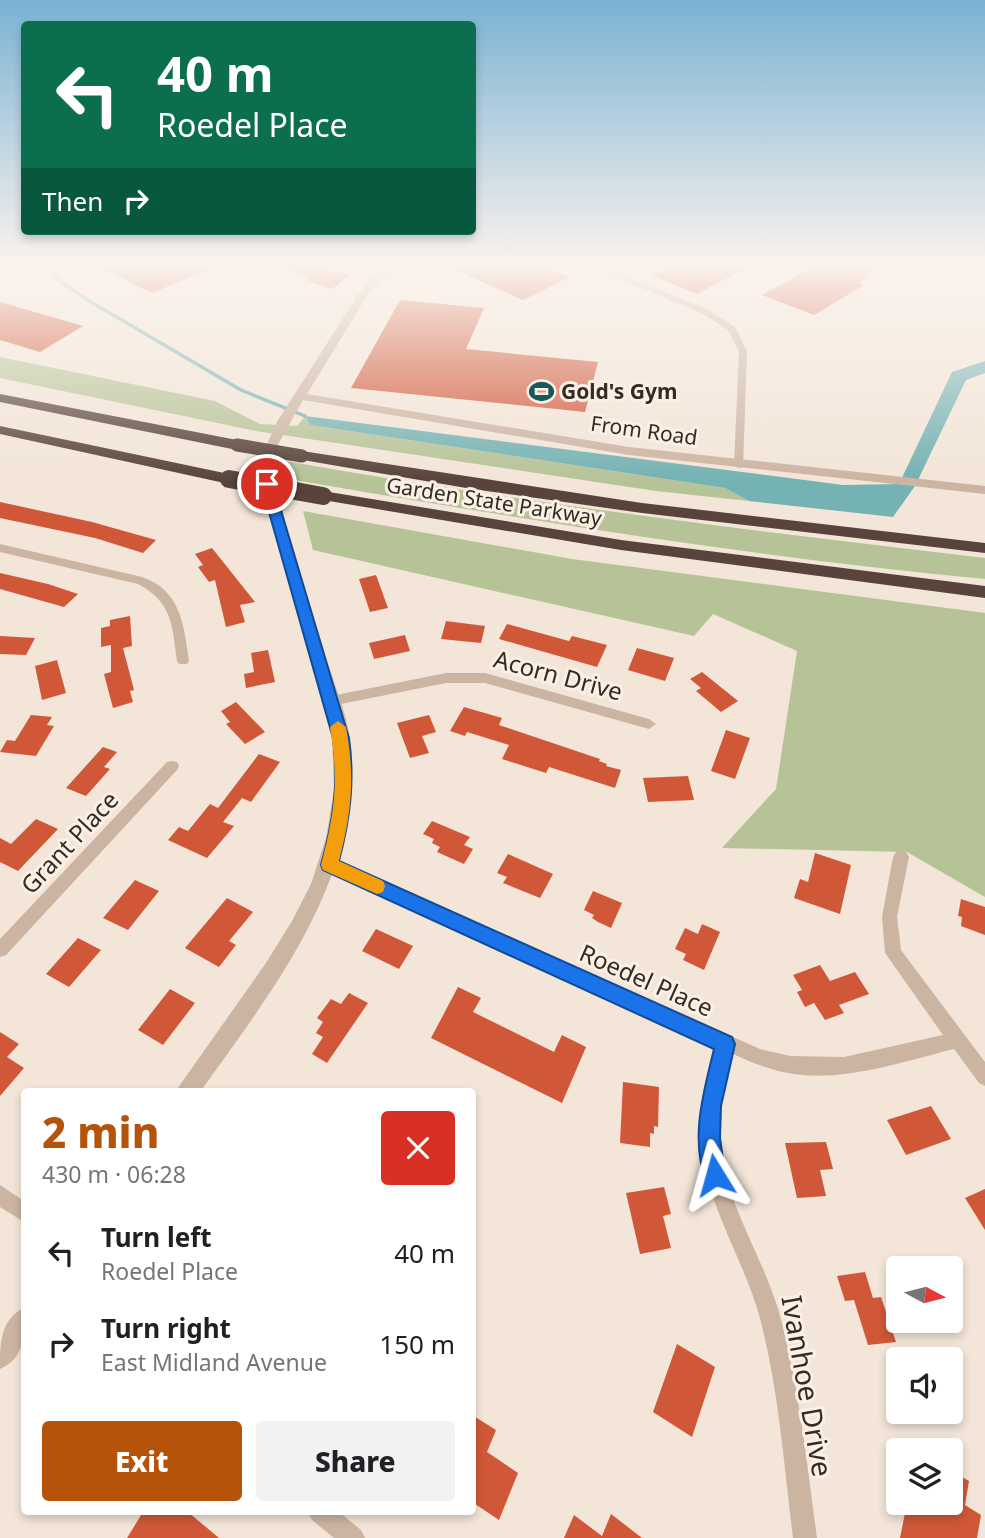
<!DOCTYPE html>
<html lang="en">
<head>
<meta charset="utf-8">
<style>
  body { margin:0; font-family:"Noto Sans",sans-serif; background:#f2f2f2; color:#202124; height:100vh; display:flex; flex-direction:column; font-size:26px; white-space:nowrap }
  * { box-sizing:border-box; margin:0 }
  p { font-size:23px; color:#757577 }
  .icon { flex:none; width:38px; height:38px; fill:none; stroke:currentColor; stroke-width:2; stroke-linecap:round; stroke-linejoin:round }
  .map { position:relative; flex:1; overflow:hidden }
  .sheet { position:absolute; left:21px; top:1088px; width:455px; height:427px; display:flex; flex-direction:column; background:#fff; border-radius:7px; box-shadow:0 4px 10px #0003 }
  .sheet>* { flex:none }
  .guide { position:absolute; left:21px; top:21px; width:455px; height:214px; border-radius:7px; box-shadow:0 4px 10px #0003; background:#0b6e4f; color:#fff; overflow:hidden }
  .needle { width:46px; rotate:97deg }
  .fabs { position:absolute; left:886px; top:1256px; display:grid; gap:14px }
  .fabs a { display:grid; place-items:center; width:77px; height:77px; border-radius:7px; background:#fff; box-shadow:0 4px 10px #0003; font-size:35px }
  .pin { position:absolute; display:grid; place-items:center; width:60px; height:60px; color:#fff; margin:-30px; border:4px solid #fff; border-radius:50%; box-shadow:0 2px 7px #0007 }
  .me { position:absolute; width:77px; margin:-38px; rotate:352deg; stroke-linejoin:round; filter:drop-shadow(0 0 5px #0008) }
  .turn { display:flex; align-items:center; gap:24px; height:147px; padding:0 21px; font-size:32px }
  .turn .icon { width:91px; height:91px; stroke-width:2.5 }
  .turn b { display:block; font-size:49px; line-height:60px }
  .then { display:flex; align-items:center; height:66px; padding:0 21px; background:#0003; gap:14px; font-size:26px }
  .round { display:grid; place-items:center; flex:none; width:74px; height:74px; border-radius:7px; background:#f2f2f2 }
  .head { display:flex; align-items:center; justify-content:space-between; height:119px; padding:0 21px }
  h1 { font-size:42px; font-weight:800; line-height:52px; color:#b45309 }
  .action { display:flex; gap:14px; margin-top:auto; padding:14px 21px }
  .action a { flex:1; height:80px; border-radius:7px; background:#b45309; color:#fff; font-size:28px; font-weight:800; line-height:80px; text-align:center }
  .action a+a { background:#f2f2f2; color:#202124 }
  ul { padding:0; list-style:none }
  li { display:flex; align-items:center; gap:21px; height:91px; padding:0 21px }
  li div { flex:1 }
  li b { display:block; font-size:26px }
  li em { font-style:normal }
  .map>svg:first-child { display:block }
  .green { fill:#b6c397 }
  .water { fill:#74b2b3 }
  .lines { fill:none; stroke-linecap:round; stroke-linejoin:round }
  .stream { stroke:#74b2b3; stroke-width:3.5 }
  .building { fill:#d05839 }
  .minor { fill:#ccb4a3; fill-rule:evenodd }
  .tertiary { fill:#ccb4a3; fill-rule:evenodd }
  .motorway { fill:#58443c; fill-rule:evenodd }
  .motorway-bridge-far1 { stroke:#58443c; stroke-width:13 }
  .motorway-bridge { stroke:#58443c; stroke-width:18 }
  .route { fill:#1a73e8; stroke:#114b97; stroke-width:2 }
  .slow { fill:#f59e0b }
  .labels { text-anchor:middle; stroke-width:6; stroke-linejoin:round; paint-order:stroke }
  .far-poi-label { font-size:21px; font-weight:bold; fill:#362a26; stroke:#fbf0e4; text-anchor:start }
  .far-street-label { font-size:21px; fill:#362a26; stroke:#fbf0e4 }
  .street-label { font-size:24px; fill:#362a26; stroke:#fbf0e4 }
  .near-street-label { font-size:28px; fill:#362a26; stroke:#fbf0e4 }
</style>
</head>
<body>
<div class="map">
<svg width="985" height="1538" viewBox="0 0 985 1538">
  <rect width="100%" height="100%" fill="#f3e5d8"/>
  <!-- green -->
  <path class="green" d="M0 357 215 401 260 424 297 426 305 416 310 425 725 488 749 501 656 491 256 431 0 378Z
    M286 461C518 502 751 531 985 558V579C749 557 516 518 283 478L281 471Z
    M303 511 572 559 985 613V897L907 852 722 848 776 789 797 651 713 614 694 636 313 550Z"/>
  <!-- water -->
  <path class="water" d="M985 361V373L966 380 915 486 893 517 749 501 725 488 310 425 305 416 843 485 899 484 952 372Z"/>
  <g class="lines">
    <!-- stream -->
    <path class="stream" d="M47 265 61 282 91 302 241 390 305 416"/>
  </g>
  <!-- building -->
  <path class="building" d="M95 265H220L152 293Z
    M288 265H293L351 274 332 289 306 280 310 278 287 268Z
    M444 265H540L570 277 523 300Z
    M673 265H752L697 294 651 275Z
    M816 265H878L861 275 868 277 858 283 864 285 814 315 762 295Z
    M400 300 484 308 466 349 598 362 585 412 351 388Z
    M0 302 83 326 40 352 0 340Z
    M0 502 92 522 156 540 143 553 95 538 0 518Z
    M212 548 255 602 240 605 245 622 226 627 215 580 209 582 198 567 203 565 195 554Z
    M0 573 48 584 78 594 64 607 0 589Z
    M376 575 388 608 370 612 359 579Z
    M130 616 132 646 123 648 134 690 130 691 133 702 113 708 104 674 111 672V645L101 647V628L110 626V620Z
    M446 621 485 626 481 643 441 639Z
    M507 624 569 641 572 636 607 645 597 667 499 639Z
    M405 635 410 651 374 659 369 643Z
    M0 636 35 638 26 655 0 654Z
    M637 648 674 658 665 681 628 670Z
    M268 650 275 682 246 688 244 674 254 672 251 653Z
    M57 660 66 693 42 700 35 666Z
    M702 672 738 701 721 712 696 691 701 688 690 679Z
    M236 702 265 732 245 744 226 724 230 722 221 711Z
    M464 707 502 718 499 725 600 759 599 761 607 764 606 766 621 770 615 788 549 767 546 773 502 759 509 745 467 732 465 736 450 731Z
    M31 715 52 717 47 725 54 726 36 756 0 752 7 740 15 741Z
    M429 715 436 732 422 736 429 753 410 758 397 723Z
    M726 730 750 738 735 779 711 771Z
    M103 747 117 752 104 767 110 769 86 796 66 788Z
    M259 754 280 762 251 802 242 798 223 822 234 826 207 858 168 840 179 827 188 831 210 804 218 808Z
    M688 776 694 800 648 802 643 778Z
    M36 819 58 829 18 871 0 862V838L11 844Z
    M432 821 470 837 464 845 473 849 464 864 437 852 440 847 432 843 434 839 423 834Z
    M815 853 851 865 840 914 794 898 800 879 808 882Z
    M508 854 553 874 540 898 503 883 507 877 497 873Z
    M135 880 159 891 128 930 103 918Z
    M593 891 622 903 611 928 598 922 592 918 594 915 584 910Z
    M227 898 253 912 229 941 236 945 219 967 185 948Z
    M961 899 985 907V935L961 926 962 917 958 916Z
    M702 924 720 932 704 970 683 960 686 954 675 949 685 928 698 934Z
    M376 929 413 946 399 969 362 951Z
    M78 938 101 950 69 987 46 974Z
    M820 965 830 981 855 972 869 994 839 1005 844 1013 825 1020 814 1003 805 1007 797 992 802 990 793 975Z
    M458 987 481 998 473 1012 554 1052 562 1035 586 1047 562 1103 431 1038Z
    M170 989 195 1003 163 1045 138 1030Z
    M349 993 368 1003 327 1063 312 1054 323 1037 316 1033 323 1022 317 1018 331 999 341 1004Z
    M0 1032 19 1044 7 1057 24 1068 0 1096Z
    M623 1082 659 1087 658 1127 654 1126V1134L650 1133V1147L620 1143Z
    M931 1106 951 1139 906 1155 887 1120Z
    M826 1142 833 1169 820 1170 826 1196 797 1198 785 1143Z
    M664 1187 671 1214 663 1216 671 1248 640 1254 626 1193Z
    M985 1189V1230L965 1198Z
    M865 1272 873 1298 881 1297 896 1342 868 1345 854 1300 845 1301 837 1276Z
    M677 1344 715 1367 692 1437 653 1412Z
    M472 1415 496 1430 487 1452 518 1473 499 1520 472 1502Z
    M950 1470 969 1481 965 1505 981 1515 977 1538H900L907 1503H950Z
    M143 1512H188L219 1538H127Z
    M611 1514 642 1538H564L574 1515 602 1536Z"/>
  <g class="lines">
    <!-- minor -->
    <path class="minor" d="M587 265H597L707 309 735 327 747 351 743 467 739 468 734 465 739 351 728 330 701 313Z
      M0 544 142 577C181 590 184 626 189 661L187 664H179L177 661C172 625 173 603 138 584L0 552Z
      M446 673H485L649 719 656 724 649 729 485 683H446L331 706 324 701 331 696Z
      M172 761 177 762 179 766 177 770 6 955 0 957V939L167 762Z
      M901 851 906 852 909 857 897 917 901 950 985 1062V1086L979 1083 954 1049C901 1062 843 1083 788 1073 768 1069 750 1062 731 1053 725 1081 717 1109 719 1137 724 1204 766 1259 782 1323 800 1393 807 1466 817 1538H793C784 1466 779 1393 761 1322 745 1259 703 1202 701 1135 700 1105 709 1076 716 1046L324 870 321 865 324 860 329 859 334 860 760 1049 790 1056 844 1057 943 1035 885 953 882 917 893 857 896 852Z
      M0 1185 24 1201V1222L0 1207Z
      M308 1512H339L361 1530 365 1538H334L312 1520Z"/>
    <!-- tertiary -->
    <path class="tertiary" d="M390 265H401L379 282 367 296 307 394 629 447 985 486V494L629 455 303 400 271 457 269 466C288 529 306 591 325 654 333 682 347 712 350 741 363 878 275 987 200 1092H175L266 963 292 921 311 884 326 838 334 790 332 738 257 466 278 420 358 295 371 278Z
      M24 1308C26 1331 25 1359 0 1369 0 1345 0 1319 24 1308Z"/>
    <!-- motorway -->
    <path class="motorway" d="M0 394 237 440 245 445 237 450 0 402Z
      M0 426 229 474 237 479 229 484 0 434Z
      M302 451 642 503 985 543V553L642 513 472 489 297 459 294 456 297 453Z
      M323 491 621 540 985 586V598L621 550 317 499 315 496 317 493Z"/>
    <!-- motorway-bridge-far1 -->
    <path class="motorway-bridge-far1" d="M237 445 302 456"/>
    <!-- motorway-bridge -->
    <path class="motorway-bridge" d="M229 479 323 496"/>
  </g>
  <!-- sky -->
  <linearGradient id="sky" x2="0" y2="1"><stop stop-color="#79b3d3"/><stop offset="0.55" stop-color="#faf3ed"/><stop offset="1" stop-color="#faf3ed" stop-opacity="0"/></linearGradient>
  <rect width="985" height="480" fill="url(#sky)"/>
  <!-- route -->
  <path class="route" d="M267 481 273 484 349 738C355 782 350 819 339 861L732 1037 735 1044 721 1106 720 1138 725 1175 722 1183 715 1186 707 1183C689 1140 704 1091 714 1049L323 870 321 865C333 822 339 783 333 738L261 484Z"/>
  <!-- slow -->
  <path class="slow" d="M338 721 346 727C355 777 352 811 339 861L383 881 385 886 383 892 377 894 323 870 321 865C335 812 339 781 330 727Z"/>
  <!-- icons -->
  <defs>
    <symbol id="stadium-bare" viewBox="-9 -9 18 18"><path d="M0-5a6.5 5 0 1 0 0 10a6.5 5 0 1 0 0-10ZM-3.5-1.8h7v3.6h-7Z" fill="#18595b" stroke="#fbf0e4" stroke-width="2.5" paint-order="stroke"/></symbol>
  </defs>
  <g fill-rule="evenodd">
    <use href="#stadium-bare" x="524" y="374" width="35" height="35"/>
  </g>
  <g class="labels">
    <!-- far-poi labels -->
    <g class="far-poi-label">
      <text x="561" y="399">Gold's Gym</text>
    </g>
    <!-- far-street labels -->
    <g class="far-street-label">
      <text transform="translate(644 431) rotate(8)" y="7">From Road</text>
      <text transform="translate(494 502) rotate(9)" y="7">Garden State Parkway</text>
    </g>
    <!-- street labels -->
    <g class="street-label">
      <text transform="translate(558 676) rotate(15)" y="8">Acorn Drive</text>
      <text transform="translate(70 843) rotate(-47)" y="8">Grant Place</text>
      <text transform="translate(646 981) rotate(24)" y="8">Roedel Place</text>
    </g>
    <!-- near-street labels -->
    <g class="near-street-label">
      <text transform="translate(807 1386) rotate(80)" y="10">Ivanhoe Drive</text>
    </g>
  </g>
</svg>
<div class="fabs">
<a><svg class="needle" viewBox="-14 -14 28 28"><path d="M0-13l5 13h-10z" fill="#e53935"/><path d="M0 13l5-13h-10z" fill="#757577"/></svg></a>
<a><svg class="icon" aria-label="sound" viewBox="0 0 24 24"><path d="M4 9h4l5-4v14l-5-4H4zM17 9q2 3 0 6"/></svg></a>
<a><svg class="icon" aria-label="layers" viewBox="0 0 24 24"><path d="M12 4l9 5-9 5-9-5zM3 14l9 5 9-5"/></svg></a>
</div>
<div class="pin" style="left:267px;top:484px;background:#d93025"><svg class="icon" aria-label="arrive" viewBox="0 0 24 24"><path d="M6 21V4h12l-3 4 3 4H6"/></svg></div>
<svg class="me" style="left:715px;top:1175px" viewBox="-20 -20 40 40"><path d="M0-17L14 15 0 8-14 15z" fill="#1a73e8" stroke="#fff" stroke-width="4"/></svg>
<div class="guide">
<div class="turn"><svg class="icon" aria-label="left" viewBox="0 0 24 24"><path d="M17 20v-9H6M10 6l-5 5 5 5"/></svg><div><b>40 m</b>Roedel Place</div></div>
<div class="then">Then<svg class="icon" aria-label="right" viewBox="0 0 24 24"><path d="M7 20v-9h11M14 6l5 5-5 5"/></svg></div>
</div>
<section class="sheet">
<div class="head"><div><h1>2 min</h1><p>430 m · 06:28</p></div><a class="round" style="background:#d93025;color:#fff"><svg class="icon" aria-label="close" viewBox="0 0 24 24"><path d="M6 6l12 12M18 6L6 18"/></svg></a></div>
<ul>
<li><svg class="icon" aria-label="left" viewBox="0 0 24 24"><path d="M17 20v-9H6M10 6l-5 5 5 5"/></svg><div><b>Turn left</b><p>Roedel Place</p></div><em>40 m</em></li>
<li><svg class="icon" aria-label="right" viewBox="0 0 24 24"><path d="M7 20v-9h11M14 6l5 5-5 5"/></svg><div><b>Turn right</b><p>East Midland Avenue</p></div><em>150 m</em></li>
</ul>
<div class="action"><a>Exit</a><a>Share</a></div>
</section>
</div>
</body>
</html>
